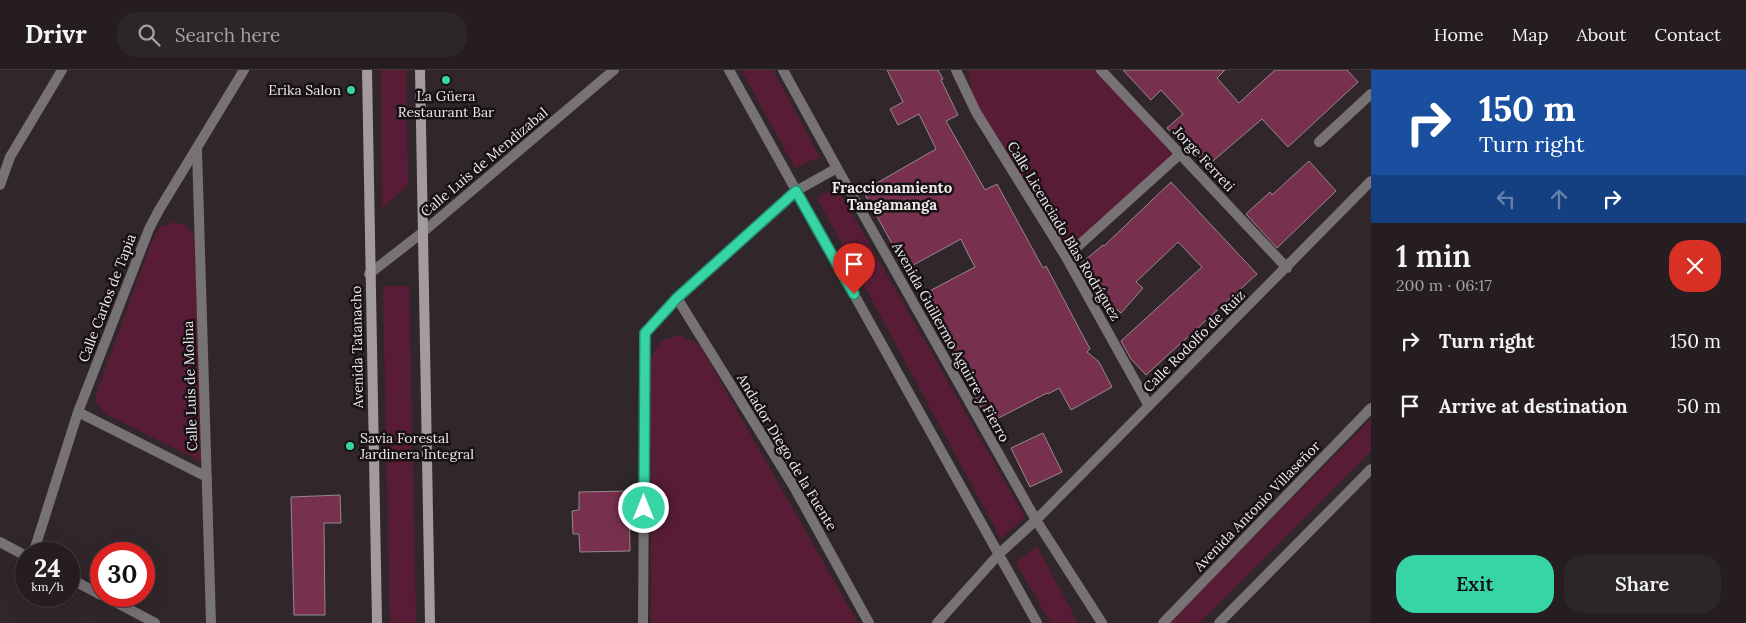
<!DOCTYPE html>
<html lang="en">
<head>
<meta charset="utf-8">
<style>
  body { margin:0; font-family:Lora,serif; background:#2d2629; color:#f1f3f6; height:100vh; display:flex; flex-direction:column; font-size:19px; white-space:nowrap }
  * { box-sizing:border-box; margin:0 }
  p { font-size:16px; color:#a3a2a5 }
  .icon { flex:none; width:28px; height:28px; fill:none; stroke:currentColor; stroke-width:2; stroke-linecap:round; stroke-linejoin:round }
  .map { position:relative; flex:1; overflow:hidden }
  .panel { display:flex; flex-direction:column; background:#251d20; width:375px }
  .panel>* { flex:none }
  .guide { background:#1a4fa0; color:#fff; overflow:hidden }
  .speed { position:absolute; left:15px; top:472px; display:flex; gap:10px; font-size:25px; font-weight:700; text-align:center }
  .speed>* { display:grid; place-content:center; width:65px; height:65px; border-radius:50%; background:#251d20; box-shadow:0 5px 20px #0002,0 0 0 1px #423b3e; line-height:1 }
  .speed small { font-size:12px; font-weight:400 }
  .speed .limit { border:8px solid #d22; background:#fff; color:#111 }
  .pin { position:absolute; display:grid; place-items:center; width:42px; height:42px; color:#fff; margin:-51px -21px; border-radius:50% 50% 50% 0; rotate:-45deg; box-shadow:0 0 5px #0007 }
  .pin .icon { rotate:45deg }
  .me { position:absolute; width:55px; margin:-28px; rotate:0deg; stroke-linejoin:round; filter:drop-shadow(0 0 4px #0008) }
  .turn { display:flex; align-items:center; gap:18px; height:105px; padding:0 25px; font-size:22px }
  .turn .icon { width:65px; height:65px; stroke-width:2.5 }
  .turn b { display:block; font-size:35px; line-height:42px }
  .lanes { display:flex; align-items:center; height:48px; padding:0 25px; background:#0003; justify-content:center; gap:25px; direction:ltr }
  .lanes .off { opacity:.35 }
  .round { display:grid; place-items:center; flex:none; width:52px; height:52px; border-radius:20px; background:#2d2629 }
  .head { display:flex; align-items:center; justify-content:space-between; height:85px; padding:0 25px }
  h1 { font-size:30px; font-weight:600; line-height:38px }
  .button { display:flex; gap:10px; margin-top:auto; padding:10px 25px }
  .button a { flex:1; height:58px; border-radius:20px; background:#37d4a6; color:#111; font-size:20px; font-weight:600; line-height:58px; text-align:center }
  .button a+a { background:#2d2629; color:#f1f3f6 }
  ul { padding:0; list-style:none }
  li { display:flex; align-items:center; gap:15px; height:65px; padding:0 25px }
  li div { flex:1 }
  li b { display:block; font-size:19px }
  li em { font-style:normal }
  header { display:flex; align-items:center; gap:30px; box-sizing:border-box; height:70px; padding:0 25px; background:#251d20; border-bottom:1px solid #423b3e }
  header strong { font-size:24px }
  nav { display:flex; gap:28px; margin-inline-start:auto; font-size:18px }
  .search { width:350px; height:45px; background:#2d2629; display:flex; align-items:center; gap:12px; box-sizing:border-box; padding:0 18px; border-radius:20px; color:#a3a2a5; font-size:19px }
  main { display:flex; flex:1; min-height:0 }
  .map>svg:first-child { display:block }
  .green { fill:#591c37 }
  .building { fill:#77314e; stroke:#95898d }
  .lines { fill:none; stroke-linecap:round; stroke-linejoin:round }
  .lane { stroke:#777274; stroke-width:10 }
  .street { stroke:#777274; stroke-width:10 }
  .secondary { stroke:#a39b9d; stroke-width:10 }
  .route-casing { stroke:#248a6c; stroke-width:12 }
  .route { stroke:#37d4a6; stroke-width:9 }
  .poi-dot { fill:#37d4a6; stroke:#161113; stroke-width:2 }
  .labels { text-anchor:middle; stroke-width:5; stroke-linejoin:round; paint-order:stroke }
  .poi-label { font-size:14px; fill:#efe8ea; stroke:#161113; text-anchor:end }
  .street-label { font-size:14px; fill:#efe8ea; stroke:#161113 }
  .neighbourhood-label { font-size:15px; font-weight:bold; fill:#efe8ea; stroke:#161113 }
</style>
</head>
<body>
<header>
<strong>Drivr</strong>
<div class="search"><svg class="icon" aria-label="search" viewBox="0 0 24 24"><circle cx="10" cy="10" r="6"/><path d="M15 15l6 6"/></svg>Search here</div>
<nav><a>Home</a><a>Map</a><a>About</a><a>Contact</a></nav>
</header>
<main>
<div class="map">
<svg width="1371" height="553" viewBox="0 0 1371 553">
  <rect width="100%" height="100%" fill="#31272a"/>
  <!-- green -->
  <path class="green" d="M381 0H406L408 115 382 138Z
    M741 0H773L820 87 795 98Z
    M968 0H1101L1180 84 1067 184 976 42Z
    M837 117 1025 447 1001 469 817 128Z
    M175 152 185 155 194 165 202 392 104 343 96 332V324L152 171 160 157Z
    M383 216H409L416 553H390Z
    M679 265 699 274 858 553H651V287L661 271Z
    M1371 349V381L1199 553H1168Z
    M1037 476 1078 553H1051L1016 493Z"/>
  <!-- building -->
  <path class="building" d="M887 0H938L943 9 941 10 958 45 946 51 985 120 997 114 1043 198 1046 196 1090 279 1087 282 1099 292 1112 317 1071 340 1059 318 1048 324 1047 323 989 353 922 225 975 197 968 184 961 169 906 199 863 121 936 79 919 44 898 55 890 39 903 32Z
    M1123 0H1225L1217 8 1239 33 1275 0H1347L1358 12 1288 77 1262 49 1207 96 1188 74 1185 78 1167 58 1183 44 1161 20 1151 30Z
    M1309 91 1336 121 1277 178 1246 144 1270 122 1272 125Z
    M1171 112 1257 204 1146 305 1131 289 1121 271 1202 197 1178 172 1136 212 1143 218 1121 243 1105 230 1107 227 1079 195 1103 175 1104 176Z
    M1043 363 1062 402 1030 417 1011 378Z
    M629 421 630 481 580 482 579 464H573L572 441 579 440V422Z
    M340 425 341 453H324L325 545H294L291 427Z"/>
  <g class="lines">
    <!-- lane -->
    <path class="lane" d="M1319 72 1371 24"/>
    <!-- street -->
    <path class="street" d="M729 0 1037 553
      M783 0 837 98 1036 450 1102 553
      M956 0 976 42 1066 187 1149 336
      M1101 0 1287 198
      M197 80 211 553
      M0 115 10 87 62 0
      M1066 187 1180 84
      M369 204 423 162 614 0
      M677 228 794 417 869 553
      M78 342 207 407
      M0 472 26 486
      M33 484 78 342 149 159 159 140 244 0
      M69 508 101 525
      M104 526 155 553
      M643 553 645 263 677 228 796 121 837 98
      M937 553 999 484 1036 450 1371 111
      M1163 553 1371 338
      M1219 553 1371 399"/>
    <!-- secondary -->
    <path class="secondary" d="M367 0 377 553
      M420 0 430 553"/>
  </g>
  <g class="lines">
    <defs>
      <path id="route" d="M644 438 645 263 677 228 796 121 854 224"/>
    </defs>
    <!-- route casing -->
    <use href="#route" class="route-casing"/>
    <!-- route -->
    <use href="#route" class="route"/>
  </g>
  <!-- markers -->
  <g class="poi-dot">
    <circle cx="446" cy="10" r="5"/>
    <circle cx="351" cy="20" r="5"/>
    <circle cx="350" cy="376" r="5"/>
  </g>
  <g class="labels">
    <!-- poi labels -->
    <g class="poi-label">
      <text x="341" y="25">Erika Salon</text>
      <text x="446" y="31" text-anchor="middle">La Güera<tspan x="446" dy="16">Restaurant Bar</tspan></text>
      <text x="360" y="373" text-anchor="start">Savia Forestal<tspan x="360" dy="16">Jardinera Integral</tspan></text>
    </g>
    <!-- street labels -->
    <g class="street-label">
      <text transform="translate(1204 89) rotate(47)" y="5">Jorge Ferreti</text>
      <text transform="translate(484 92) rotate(-40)" y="5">Calle Luis de Mendizabal</text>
      <text transform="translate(1064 161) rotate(59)" y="5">Calle Licenciado Blas Rodríguez</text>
      <text transform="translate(107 228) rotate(-69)" y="5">Calle Carlos de Tapia</text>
      <text transform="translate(1194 271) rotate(-45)" y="5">Calle Rodolfo de Ruiz</text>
      <text transform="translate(951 272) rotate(61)" y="5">Avenida Guillermo Aguirre y Fierro</text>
      <text transform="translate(357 277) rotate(-91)" y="5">Avenida Tatanacho</text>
      <text transform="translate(190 316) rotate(-92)" y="5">Calle Luis de Molina</text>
      <text transform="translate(787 382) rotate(59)" y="5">Andador Diego de la Fuente</text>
      <text transform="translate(1257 436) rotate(-46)" y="5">Avenida Antonio Villaseñor</text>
    </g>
    <!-- neighbourhood labels -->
    <g class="neighbourhood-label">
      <text x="892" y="123">Fraccionamiento<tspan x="892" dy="17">Tangamanga</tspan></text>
    </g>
  </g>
</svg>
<div class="speed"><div>24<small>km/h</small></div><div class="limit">30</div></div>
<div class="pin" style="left:854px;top:224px;background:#d93025"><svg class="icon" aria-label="arrive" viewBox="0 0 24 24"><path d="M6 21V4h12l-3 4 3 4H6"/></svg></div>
<svg class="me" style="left:644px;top:438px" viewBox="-20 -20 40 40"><circle r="17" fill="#37d4a6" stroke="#fff" stroke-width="3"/><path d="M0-11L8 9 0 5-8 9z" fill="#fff"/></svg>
</div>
<section class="panel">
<div class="guide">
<div class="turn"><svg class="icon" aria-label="right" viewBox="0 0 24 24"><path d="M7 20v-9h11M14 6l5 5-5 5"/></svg><div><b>150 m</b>Turn right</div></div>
<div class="lanes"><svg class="icon off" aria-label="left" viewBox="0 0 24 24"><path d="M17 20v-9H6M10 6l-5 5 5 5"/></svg><svg class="icon off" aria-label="ahead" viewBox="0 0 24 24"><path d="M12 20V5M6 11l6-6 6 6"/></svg><svg class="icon" aria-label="right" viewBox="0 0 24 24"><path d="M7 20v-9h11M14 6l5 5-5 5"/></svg></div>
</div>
<div class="head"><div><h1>1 min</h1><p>200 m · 06:17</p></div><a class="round" style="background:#d93025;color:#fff"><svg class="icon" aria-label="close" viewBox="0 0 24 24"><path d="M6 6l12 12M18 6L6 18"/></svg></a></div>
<ul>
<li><svg class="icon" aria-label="right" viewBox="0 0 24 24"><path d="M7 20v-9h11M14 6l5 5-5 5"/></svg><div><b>Turn right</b></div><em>150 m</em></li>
<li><svg class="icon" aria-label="arrive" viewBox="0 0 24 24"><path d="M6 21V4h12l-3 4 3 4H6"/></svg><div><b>Arrive at destination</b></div><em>50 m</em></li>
</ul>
<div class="button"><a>Exit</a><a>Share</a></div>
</section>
</main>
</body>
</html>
